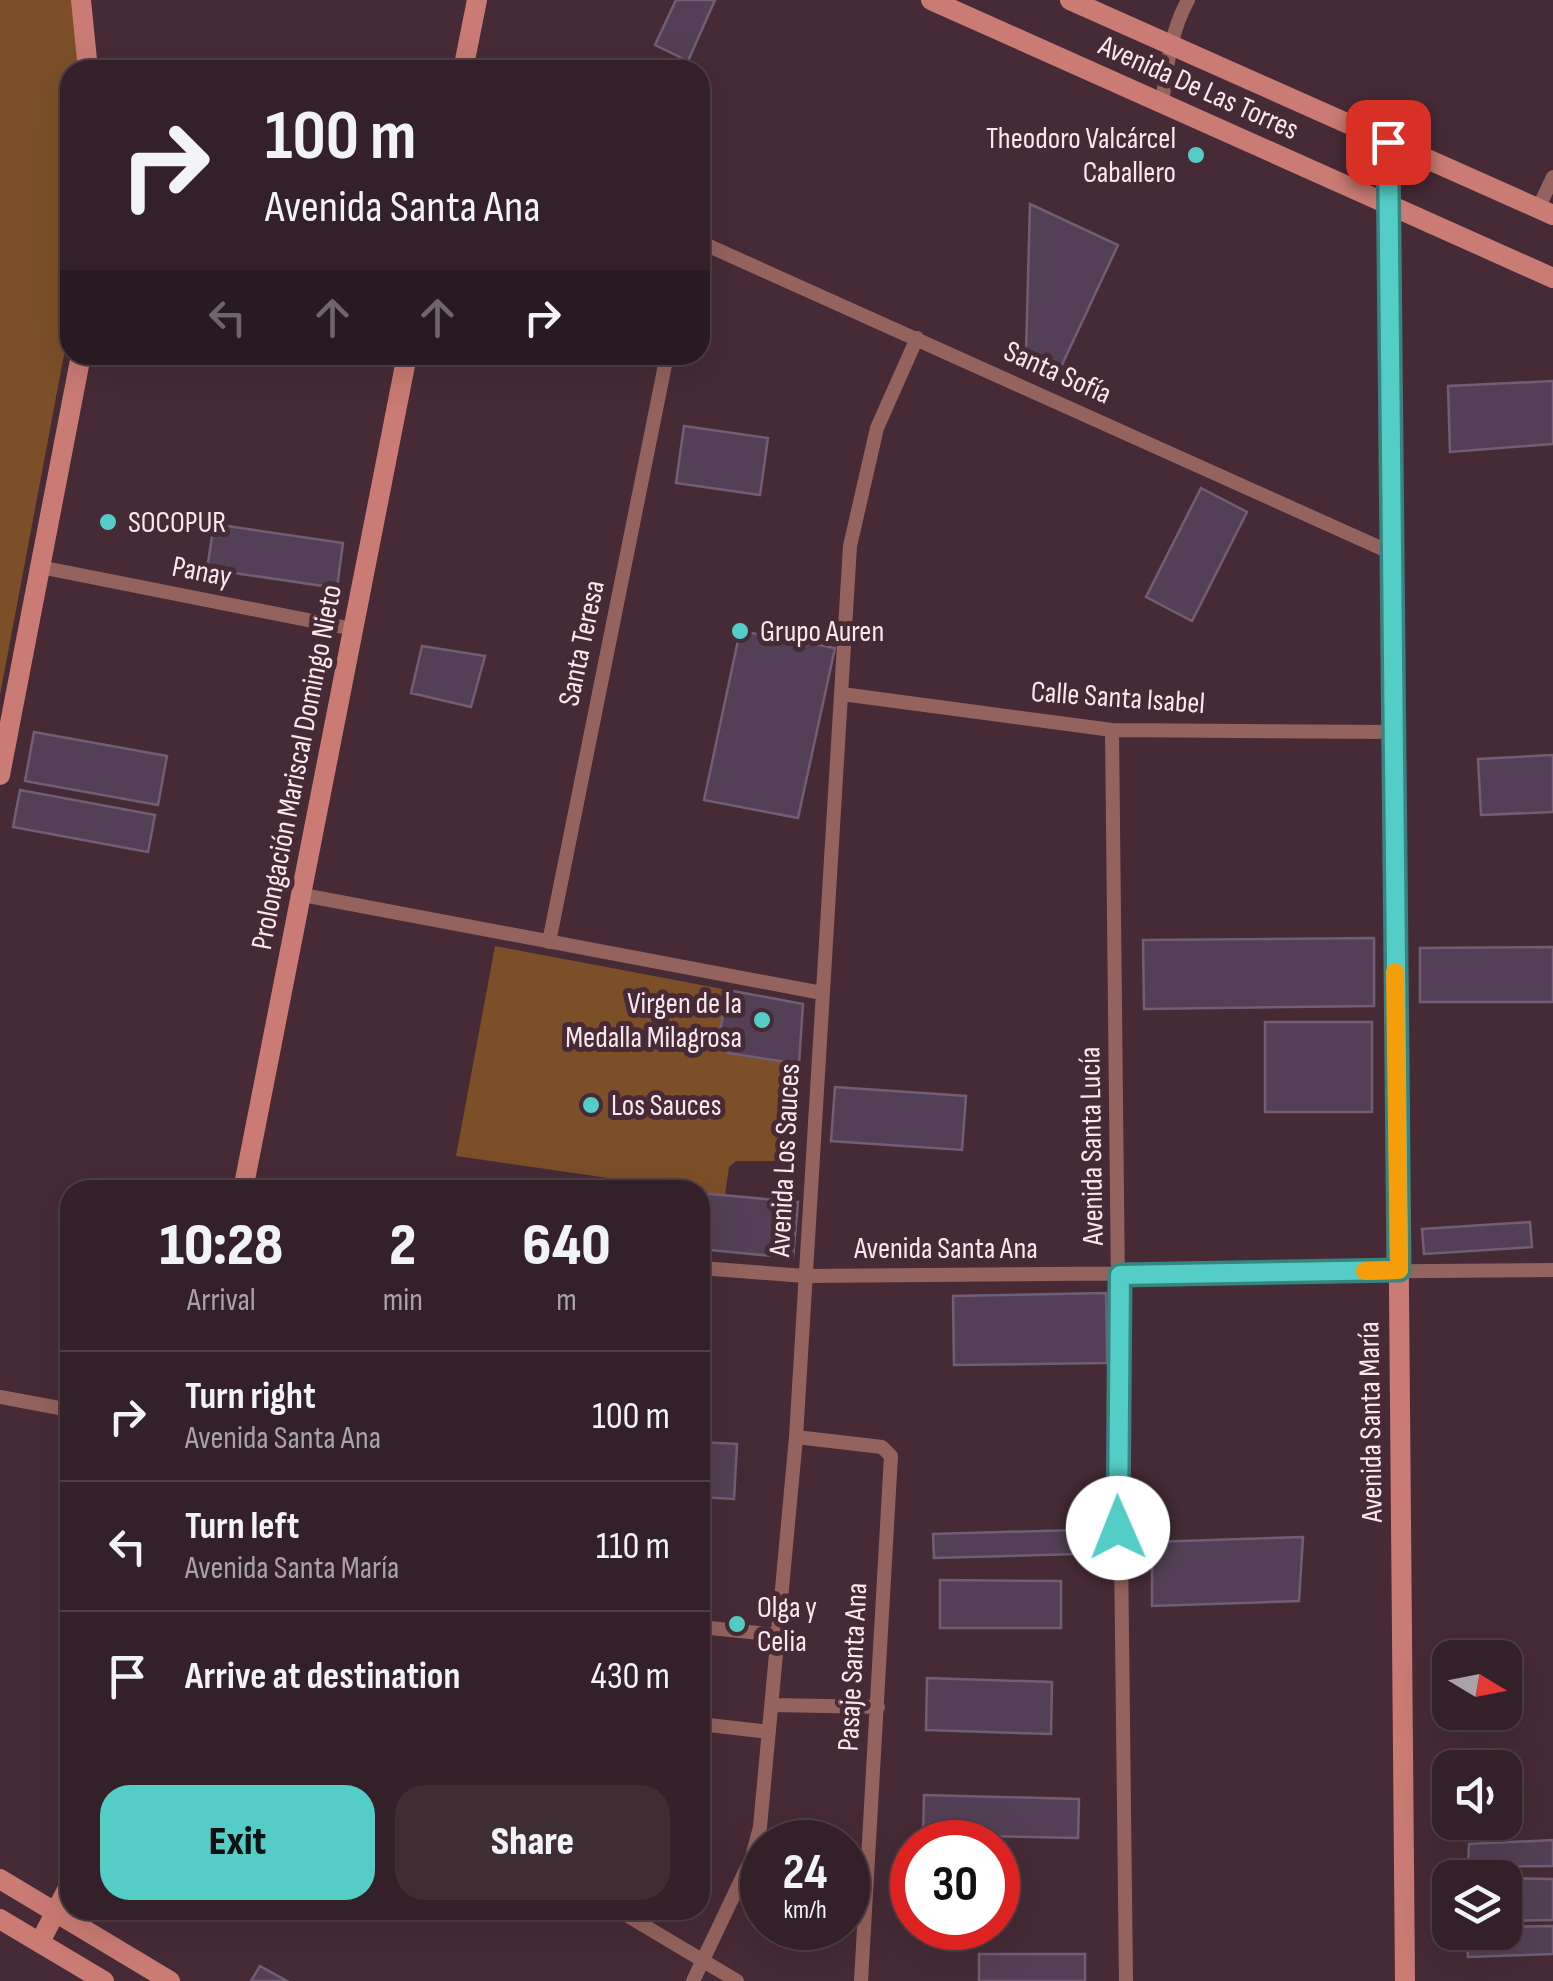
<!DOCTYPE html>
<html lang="en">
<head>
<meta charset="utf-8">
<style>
  body { margin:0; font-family:"Sofia Sans Condensed",sans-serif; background:#3f2d34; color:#f1f3f6; height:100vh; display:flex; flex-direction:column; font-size:38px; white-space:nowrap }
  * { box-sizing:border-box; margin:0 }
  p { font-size:32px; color:#a9a3a8 }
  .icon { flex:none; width:55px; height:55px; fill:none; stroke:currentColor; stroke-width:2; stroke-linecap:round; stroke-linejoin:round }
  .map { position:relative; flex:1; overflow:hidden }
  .panel { position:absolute; left:60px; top:1180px; width:650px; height:740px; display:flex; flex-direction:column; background:#342028; border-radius:30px; box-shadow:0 10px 40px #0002,0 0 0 2px #4e3e45 }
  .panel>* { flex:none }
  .banner { position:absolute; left:60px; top:60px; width:650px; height:305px; border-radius:30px; box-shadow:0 10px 40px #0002,0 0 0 2px #4e3e45; background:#342028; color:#f1f3f6; overflow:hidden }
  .needle { width:65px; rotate:100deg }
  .tools { position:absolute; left:1432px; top:1640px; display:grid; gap:20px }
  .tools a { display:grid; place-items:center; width:90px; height:90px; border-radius:20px; background:#342028; box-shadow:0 10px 40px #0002,0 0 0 2px #4e3e45; font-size:50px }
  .speed { position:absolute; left:740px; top:1820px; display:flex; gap:20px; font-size:50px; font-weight:700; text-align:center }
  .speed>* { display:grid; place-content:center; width:130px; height:130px; border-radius:50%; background:#342028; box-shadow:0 10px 40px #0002,0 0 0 2px #4e3e45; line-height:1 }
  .speed small { font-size:25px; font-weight:400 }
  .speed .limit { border:15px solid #d22; background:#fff; color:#111 }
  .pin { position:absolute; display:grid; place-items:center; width:85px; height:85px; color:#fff; margin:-42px; border-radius:20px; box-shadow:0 5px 15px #0006 }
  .me { position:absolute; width:110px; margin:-55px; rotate:359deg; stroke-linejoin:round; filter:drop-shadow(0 0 8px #0008) }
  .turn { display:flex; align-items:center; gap:35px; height:210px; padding:0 40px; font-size:45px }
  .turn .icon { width:130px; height:130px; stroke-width:2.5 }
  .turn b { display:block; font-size:70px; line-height:85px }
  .lanes { display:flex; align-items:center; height:95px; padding:0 40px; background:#0003; justify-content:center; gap:50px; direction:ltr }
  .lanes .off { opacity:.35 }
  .eta { display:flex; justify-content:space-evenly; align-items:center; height:170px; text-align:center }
  .eta b { font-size:60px; font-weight:800; line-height:70px }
  .button { display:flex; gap:20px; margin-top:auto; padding:20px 40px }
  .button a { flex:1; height:115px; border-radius:30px; background:#54cdc7; color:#111; font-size:40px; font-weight:800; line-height:115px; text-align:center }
  .button a+a { background:#3f2d34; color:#f1f3f6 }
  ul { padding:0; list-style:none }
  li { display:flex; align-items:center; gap:30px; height:130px; padding:0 40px; border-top:2px solid #4e3e45 }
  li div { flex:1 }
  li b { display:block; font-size:38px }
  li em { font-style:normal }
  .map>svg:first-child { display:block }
  .green { fill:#7c4f28 }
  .building { fill:#534056; stroke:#715e75; stroke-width:2.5 }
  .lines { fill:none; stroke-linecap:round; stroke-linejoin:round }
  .street { stroke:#94635d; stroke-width:14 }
  .secondary { stroke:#ca7b73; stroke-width:20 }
  .route-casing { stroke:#378581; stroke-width:25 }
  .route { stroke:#54cdc7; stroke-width:18 }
  .slow { stroke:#f59e0b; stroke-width:18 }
  .poi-dot { fill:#54cdc7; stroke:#462b36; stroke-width:4 }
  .labels { text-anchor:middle; stroke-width:10; stroke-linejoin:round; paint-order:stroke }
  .street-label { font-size:30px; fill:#fae8ee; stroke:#462b36 }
  .poi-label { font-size:30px; fill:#fae8ee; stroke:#462b36; text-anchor:start }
</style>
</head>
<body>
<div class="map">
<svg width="1553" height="1981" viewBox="0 0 1553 1981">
  <rect width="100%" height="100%" fill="#462b36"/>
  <!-- green -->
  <path class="green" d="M0 0H76L84 70H70V323L0 695Z
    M495 946 728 990 719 1035 731 1039 728 1053 799 1064 796 1161H736L729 1167 725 1195 456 1156Z"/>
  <!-- building -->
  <path class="building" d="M676 0H715L688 61 655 45Z
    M1030 204 1118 245 1060 369 1026 353Z
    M1553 381V444L1450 452 1448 386Z
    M684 426 768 438 760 495 676 483Z
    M1201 488 1247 512 1192 621 1146 597Z
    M214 524 343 543 337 588 207 569Z
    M740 631 835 648 798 818 704 800Z
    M422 646 485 656 471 707 411 693Z
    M34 732 167 756 158 805 25 781Z
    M1553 755V812L1481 815 1478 759Z
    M20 790 155 815 148 852 13 827Z
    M1374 938V1006L1144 1009 1143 940Z
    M1553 947V1002H1420V948Z
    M728 990 803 1004 799 1064 728 1053 731 1039 719 1036Z
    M1265 1022H1372V1112H1265Z
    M835 1087 966 1096 962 1150 831 1141Z
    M700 1193 798 1202 793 1258 700 1249Z
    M1530 1222 1532 1247 1424 1254 1422 1229Z
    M1106 1293 1107 1363 954 1365 953 1296Z
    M700 1442 737 1444 734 1499 700 1497Z
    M1075 1530 1076 1554 934 1558 933 1534Z
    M1303 1537 1299 1601 1152 1606V1542Z
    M940 1580 1061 1581V1628H940Z
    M927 1678 1052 1682 1051 1734 926 1730Z
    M924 1795 1079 1799 1078 1838 923 1835Z
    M1553 1840V1866L1468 1867 1469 1844Z
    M1505 1878 1553 1879V1920L1505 1921Z
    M1553 1926V1954L1468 1957 1466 1932H1505V1927Z
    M979 1954H1085V1981H979Z
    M260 1966 287 1981H251Z"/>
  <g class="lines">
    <!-- street -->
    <path class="street" d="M1162 104C1167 67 1170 33 1188 0
      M1538 209 1553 177
      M700 242 1394 554
      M40 567 353 629
      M842 694 1112 730 1392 732
      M1112 730C1118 1147 1119 1564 1126 1981
      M303 895 822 993
      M549 942 667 355
      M700 1268 805 1276 1553 1270
      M0 1397 70 1410
      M796 1437 882 1447 891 1456 861 1981
      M700 1627 778 1635
      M772 1705 878 1707
      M700 1724 769 1732
      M618 1910 737 1981
      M693 1981 752 1857 760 1827 796 1437 850 546 877 428 917 338"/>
    <!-- secondary -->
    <path class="secondary" d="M81 0 88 70
      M931 0 1553 278
      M1070 0 1553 215
      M463 70 477 0
      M1389 142 1405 1981
      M0 775 81 355
      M243 1190 407 355
      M0 1879 170 1981
      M0 1919 104 1981
      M40 1942 70 1884"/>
  </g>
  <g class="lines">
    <defs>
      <path id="route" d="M1118 1528 1120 1275 1399 1270 1388 142"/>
    </defs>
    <!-- route casing -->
    <use href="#route" class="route-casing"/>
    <!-- route -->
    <use href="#route" class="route"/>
    <!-- slow -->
    <path class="slow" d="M1365 1271 1399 1270 1395 972"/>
  </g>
  <!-- markers -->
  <g class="poi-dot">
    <circle cx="1196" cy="155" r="10"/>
    <circle cx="108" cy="522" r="10"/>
    <circle cx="740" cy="631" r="10"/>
    <circle cx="762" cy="1020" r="10"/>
    <circle cx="591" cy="1105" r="10"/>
    <circle cx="737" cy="1624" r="10"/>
  </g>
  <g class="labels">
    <!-- street labels -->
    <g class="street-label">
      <text transform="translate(1199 87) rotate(24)" y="10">Avenida De Las Torres</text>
      <text transform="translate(1058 372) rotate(24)" y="10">Santa Sofía</text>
      <text transform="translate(202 571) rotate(11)" y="10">Panay</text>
      <text transform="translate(581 643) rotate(-78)" y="10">Santa Teresa</text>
      <text transform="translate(1118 697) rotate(4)" y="10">Calle Santa Isabel</text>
      <text transform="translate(296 767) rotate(-79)" y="10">Prolongación Mariscal Domingo Nieto</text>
      <text transform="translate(1091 1146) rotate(-91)" y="10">Avenida Santa Lucía</text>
      <text transform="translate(784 1160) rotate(-87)" y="10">Avenida Los Sauces</text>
      <text x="946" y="1258">Avenida Santa Ana</text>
      <text transform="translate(1370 1422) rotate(-91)" y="10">Avenida Santa María</text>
      <text transform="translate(852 1667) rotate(-87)" y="10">Pasaje Santa Ana</text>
    </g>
    <!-- poi labels -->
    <g class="poi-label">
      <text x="1176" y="148" text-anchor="end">Theodoro Valcárcel<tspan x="1176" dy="34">Caballero</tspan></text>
      <text x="128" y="532">SOCOPUR</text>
      <text x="760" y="641">Grupo Auren</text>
      <text x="742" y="1013" text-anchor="end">Virgen de la<tspan x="742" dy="34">Medalla Milagrosa</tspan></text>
      <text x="611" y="1115">Los Sauces</text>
      <text x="757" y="1617">Olga y<tspan x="757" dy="34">Celia</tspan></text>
    </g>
  </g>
</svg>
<div class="tools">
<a><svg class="needle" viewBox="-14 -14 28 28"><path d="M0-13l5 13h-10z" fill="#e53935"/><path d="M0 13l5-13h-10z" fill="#a9a3a8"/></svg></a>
<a><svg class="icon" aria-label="sound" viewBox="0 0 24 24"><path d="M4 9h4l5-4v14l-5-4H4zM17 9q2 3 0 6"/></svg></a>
<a><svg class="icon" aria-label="layers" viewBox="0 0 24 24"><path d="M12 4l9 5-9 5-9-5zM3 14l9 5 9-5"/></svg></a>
</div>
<div class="speed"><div>24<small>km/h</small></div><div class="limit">30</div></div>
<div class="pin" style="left:1388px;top:142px;background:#d93025"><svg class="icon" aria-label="arrive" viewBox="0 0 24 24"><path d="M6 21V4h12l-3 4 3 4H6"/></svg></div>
<svg class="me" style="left:1118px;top:1528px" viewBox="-20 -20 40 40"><circle r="19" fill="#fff"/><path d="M0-13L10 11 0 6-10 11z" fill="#54cdc7"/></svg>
<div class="banner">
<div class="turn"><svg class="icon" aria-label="right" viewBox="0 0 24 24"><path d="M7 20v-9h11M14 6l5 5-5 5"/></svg><div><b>100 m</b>Avenida Santa Ana</div></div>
<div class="lanes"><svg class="icon off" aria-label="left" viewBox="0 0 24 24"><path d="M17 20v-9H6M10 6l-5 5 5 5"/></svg><svg class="icon off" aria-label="ahead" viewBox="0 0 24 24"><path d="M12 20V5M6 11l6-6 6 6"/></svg><svg class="icon off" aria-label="ahead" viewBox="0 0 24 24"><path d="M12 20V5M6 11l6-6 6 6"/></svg><svg class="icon" aria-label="right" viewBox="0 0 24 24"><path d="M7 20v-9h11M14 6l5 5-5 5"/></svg></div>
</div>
<section class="panel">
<div class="eta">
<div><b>10:28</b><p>Arrival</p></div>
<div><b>2</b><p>min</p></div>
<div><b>640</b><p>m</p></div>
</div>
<ul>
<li><svg class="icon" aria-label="right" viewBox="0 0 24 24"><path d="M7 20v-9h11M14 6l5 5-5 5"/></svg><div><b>Turn right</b><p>Avenida Santa Ana</p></div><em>100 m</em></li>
<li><svg class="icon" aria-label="left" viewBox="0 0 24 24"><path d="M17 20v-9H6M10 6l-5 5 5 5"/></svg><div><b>Turn left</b><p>Avenida Santa María</p></div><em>110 m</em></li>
<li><svg class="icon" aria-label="arrive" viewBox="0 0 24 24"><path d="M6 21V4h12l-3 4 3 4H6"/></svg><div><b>Arrive at destination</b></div><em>430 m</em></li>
</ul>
<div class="button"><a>Exit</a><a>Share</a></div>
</section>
</div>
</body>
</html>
